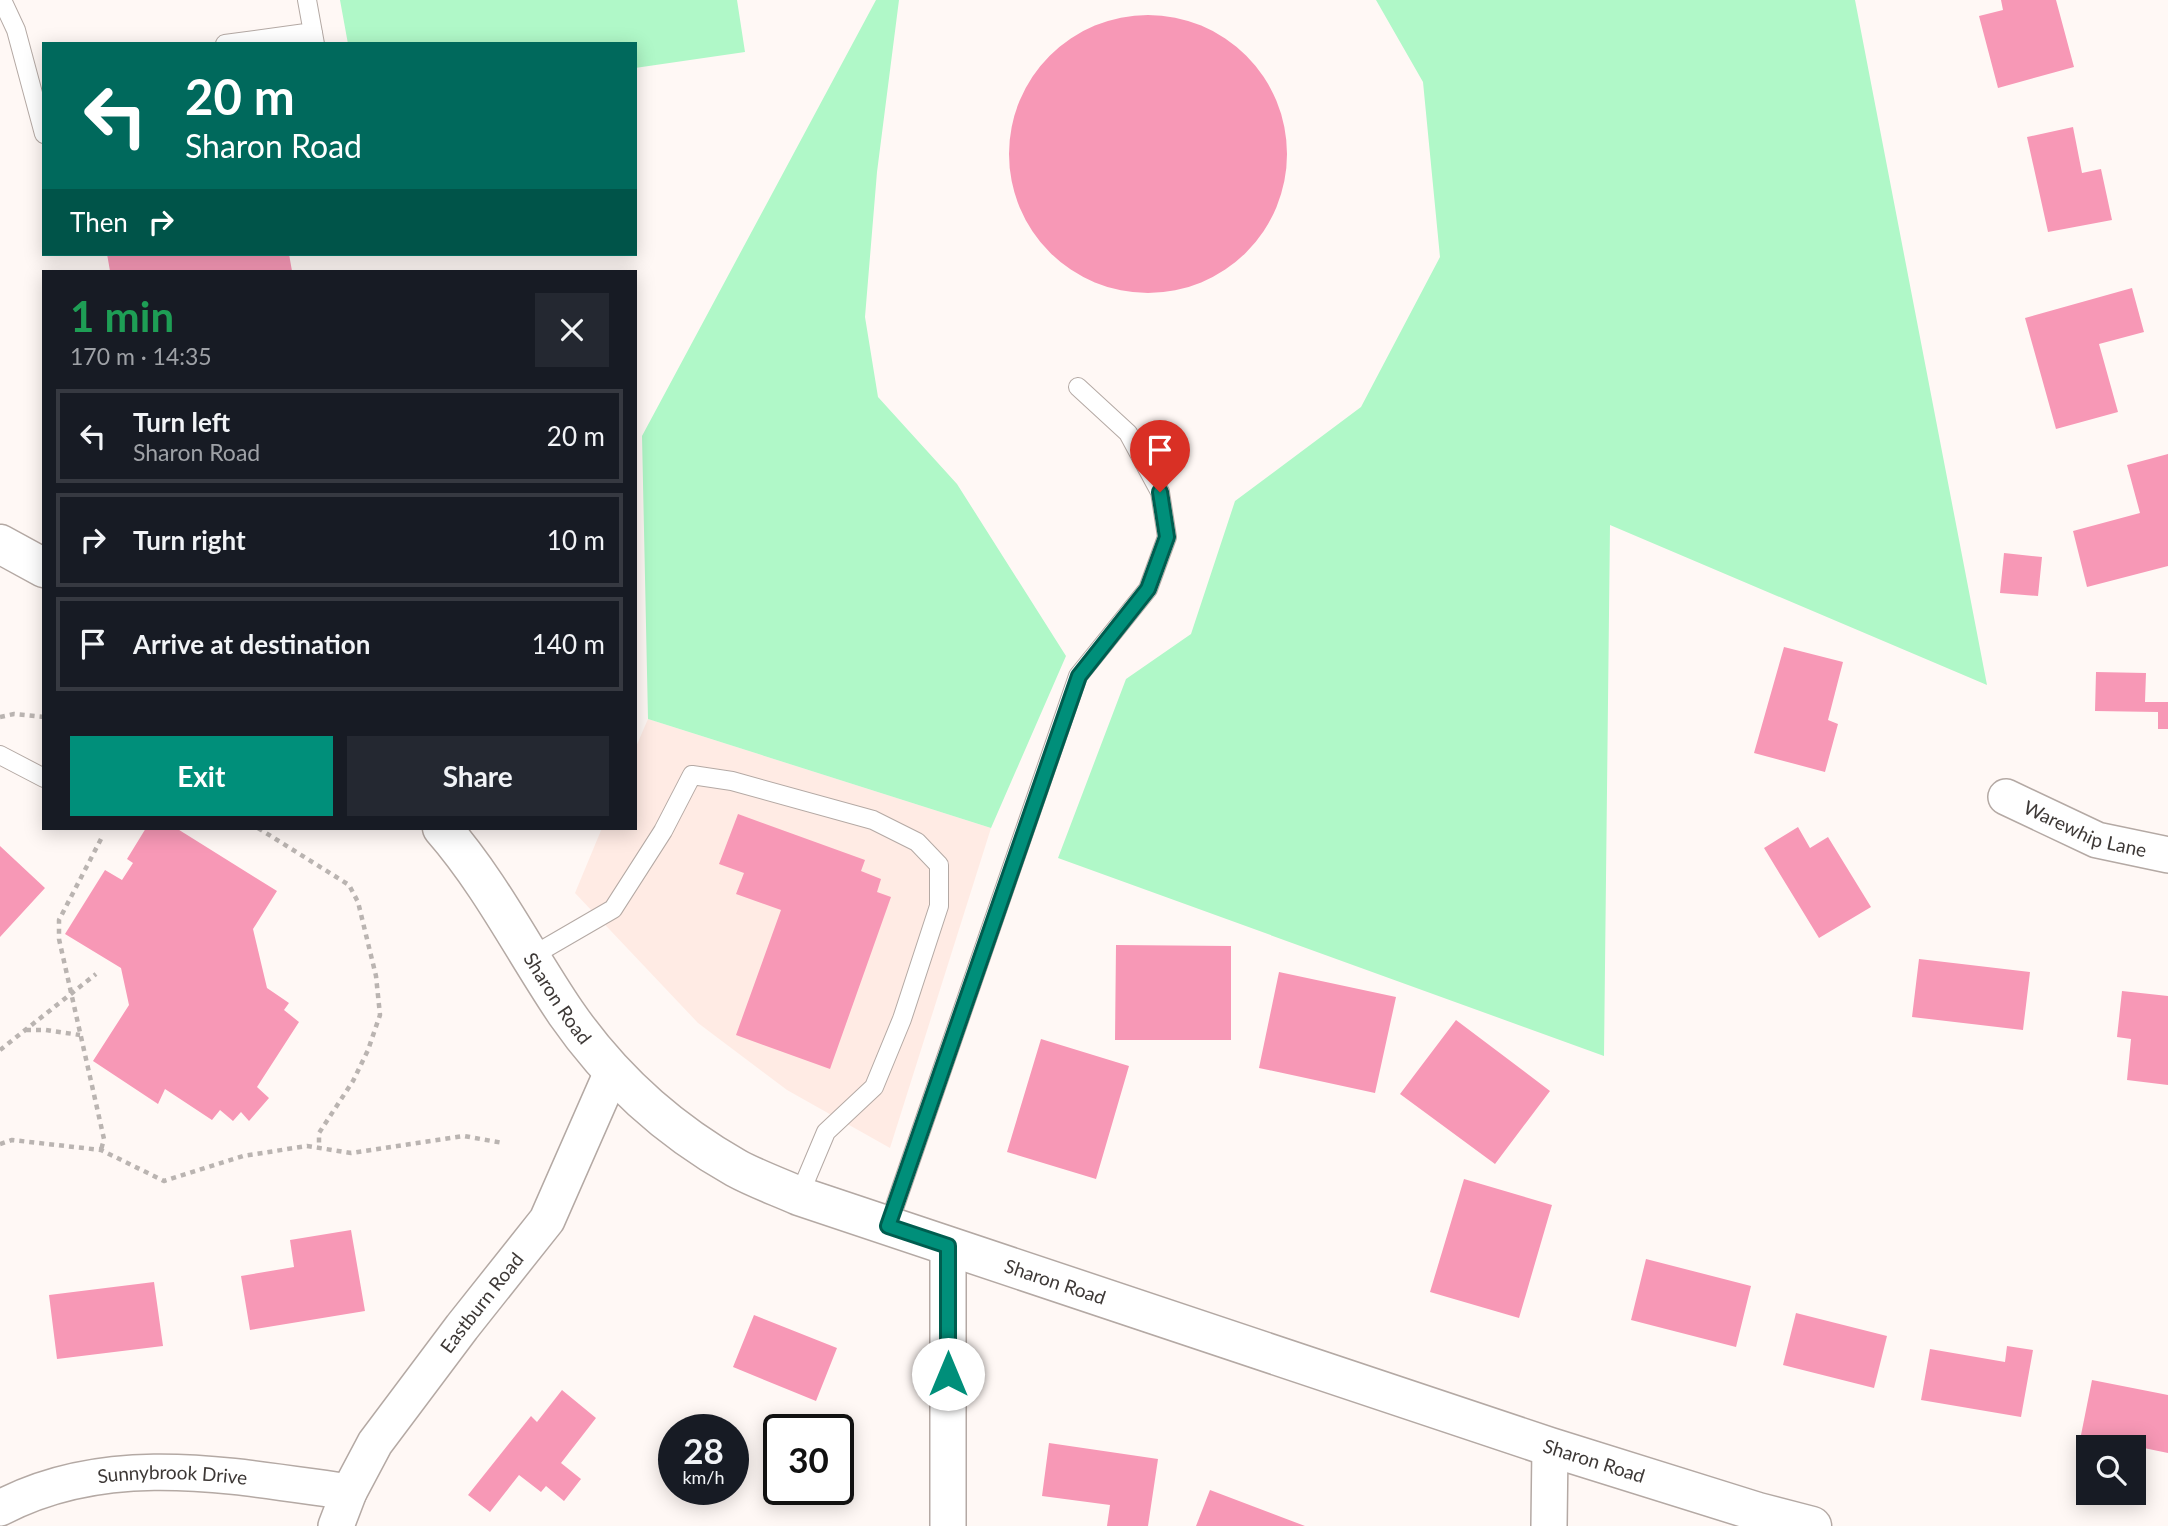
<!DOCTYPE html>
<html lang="en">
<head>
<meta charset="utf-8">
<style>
  body { margin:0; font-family:Lato,sans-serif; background:#242831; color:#f1f3f6; height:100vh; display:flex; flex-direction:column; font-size:26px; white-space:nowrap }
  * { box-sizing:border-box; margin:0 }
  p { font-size:23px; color:#9ea1a6 }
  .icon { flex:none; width:38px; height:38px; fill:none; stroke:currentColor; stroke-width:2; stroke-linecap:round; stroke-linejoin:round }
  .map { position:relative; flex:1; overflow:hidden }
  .side { position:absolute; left:42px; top:270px; width:595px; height:560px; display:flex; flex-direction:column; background:#171b24; border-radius:0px; box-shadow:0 4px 18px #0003 }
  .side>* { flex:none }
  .top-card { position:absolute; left:42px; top:42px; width:595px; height:214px; border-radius:0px; box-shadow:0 4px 18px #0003; background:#00695c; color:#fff; overflow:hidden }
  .tools { position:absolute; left:2076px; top:1435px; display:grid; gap:14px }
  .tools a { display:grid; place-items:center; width:70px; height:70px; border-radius:0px; background:#171b24; box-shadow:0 4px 18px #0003; font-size:35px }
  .speed { position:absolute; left:658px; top:1414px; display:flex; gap:14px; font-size:35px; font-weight:700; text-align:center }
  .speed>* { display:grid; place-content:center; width:91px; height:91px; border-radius:50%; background:#171b24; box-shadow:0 4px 18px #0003; line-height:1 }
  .speed small { font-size:18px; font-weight:400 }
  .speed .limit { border:4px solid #111; border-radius:10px; background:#fff; color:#111 }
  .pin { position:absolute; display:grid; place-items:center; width:60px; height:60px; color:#fff; margin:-72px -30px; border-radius:50% 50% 50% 0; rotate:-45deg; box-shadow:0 0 7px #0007 }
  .pin .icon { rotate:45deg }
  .me { position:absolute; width:77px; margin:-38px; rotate:0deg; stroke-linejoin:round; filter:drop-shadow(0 0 5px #0008) }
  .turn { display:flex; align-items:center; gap:24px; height:147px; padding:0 28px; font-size:32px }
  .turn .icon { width:91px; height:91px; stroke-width:2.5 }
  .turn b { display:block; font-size:49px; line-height:60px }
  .then { display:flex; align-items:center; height:66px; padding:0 28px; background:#0003; gap:14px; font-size:26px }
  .round { display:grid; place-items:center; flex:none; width:74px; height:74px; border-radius:0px; background:#242831 }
  .overview { display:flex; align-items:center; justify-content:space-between; height:119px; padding:0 28px }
  h1 { font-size:42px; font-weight:700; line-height:52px; color:#1e9e55 }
  .cta { display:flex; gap:14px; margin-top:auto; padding:14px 28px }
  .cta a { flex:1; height:80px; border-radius:0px; background:#008f7a; color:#fff; font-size:28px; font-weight:700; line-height:80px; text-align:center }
  .cta a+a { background:#242831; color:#f1f3f6 }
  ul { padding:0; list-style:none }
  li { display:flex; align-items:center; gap:21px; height:94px; margin:0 14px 10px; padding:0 14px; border:4px solid #363941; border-radius:0px }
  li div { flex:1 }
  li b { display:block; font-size:26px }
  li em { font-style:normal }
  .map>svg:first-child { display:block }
  .education { fill:#ffebe4 }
  .green { fill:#b0f8c8 }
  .building { fill:#f798b6 }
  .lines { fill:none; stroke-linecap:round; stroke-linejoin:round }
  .lane-casing { stroke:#b4a9a4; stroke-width:20 }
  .street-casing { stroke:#b4a9a4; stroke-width:38 }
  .secondary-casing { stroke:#b4a9a4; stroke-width:41 }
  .path { stroke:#bab4b1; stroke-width:4.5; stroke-dasharray:5 5; stroke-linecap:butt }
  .lane { stroke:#fff; stroke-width:18 }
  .street { stroke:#fff; stroke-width:35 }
  .secondary { stroke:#fff; stroke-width:38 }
  .route-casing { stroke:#005d4f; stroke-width:18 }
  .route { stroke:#008f7a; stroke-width:12 }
  .labels { text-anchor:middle; stroke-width:6; stroke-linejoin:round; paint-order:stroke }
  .street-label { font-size:19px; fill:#3d3836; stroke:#fff }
</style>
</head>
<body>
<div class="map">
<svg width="2168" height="1526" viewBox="0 0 2168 1526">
  <rect width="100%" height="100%" fill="#fff8f5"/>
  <!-- education -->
  <path class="education" d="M648 719 991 828 890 1148 787 1090 698 1023 575 893 602 828H635V749Z"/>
  <!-- green -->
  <path class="green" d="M340 0H737L745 52 635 68V44H348Z
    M876 0H899L877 172 865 317 878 397 957 484 1066 656 991 828 648 719 642 436Z
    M1376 0H1855L1987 685 1610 525 1604 1056 1058 858 1126 679 1191 634 1235 501 1361 407 1440 257 1423 82Z"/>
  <!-- building -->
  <path class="building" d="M2001 0H2056L2074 67 1998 88 1979 16 2003 10Z
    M1009 154a139 139 0 1 1 278 0a139 139 0 1 1-278 0Z
    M2073 127 2082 173 2101 169 2112 220 2048 232 2027 137Z
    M107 254H289L292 271H110Z
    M2132 288 2144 332 2099 344 2118 412 2056 429 2025 318Z
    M2168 454V566L2087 587 2073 531 2140 513 2127 465Z
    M2004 553 2042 557 2038 596 2000 593Z
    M1784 647 1843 662 1828 720 1838 724 1825 772 1754 753Z
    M2096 672 2146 673 2145 702H2168V729H2158V712L2095 711Z
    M738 814 865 860 861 871 881 879 877 892 891 897 830 1069 736 1035 781 910 736 894 744 873 719 864Z
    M1798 827 1810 848 1828 837 1871 907 1819 938 1764 848Z
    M146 828H176L277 891 253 929 267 988 289 1003 284 1010 299 1022 257 1087 269 1098 249 1121 241 1112 233 1121 220 1110 212 1120 165 1089 158 1104 93 1061 129 1005 121 968 65 934 105 870 122 880 133 863 127 859Z
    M0 846 45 888 0 937Z
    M1116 945 1231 946V1040H1115Z
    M1919 959 2030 972 2023 1030 1912 1017Z
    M1279 972 1396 997 1375 1093 1259 1068Z
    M2122 991 2168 996V1085L2127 1080 2131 1039 2117 1037Z
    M1456 1020 1550 1091 1495 1164 1400 1094Z
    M1041 1039 1129 1066 1096 1179 1007 1152Z
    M1464 1179 1552 1205 1519 1318 1430 1292Z
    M351 1230 365 1311 250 1330 241 1276 294 1267 290 1240Z
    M1646 1259 1751 1286 1736 1347 1631 1320Z
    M154 1282 163 1346 57 1359 49 1295Z
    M1796 1313 1887 1336 1874 1388 1783 1365Z
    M754 1315 837 1348 816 1401 733 1367Z
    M2007 1346 2033 1350 2021 1417 1921 1400 1930 1349 2005 1362Z
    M2092 1380 2168 1395V1453L2081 1435Z
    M562 1390 596 1418 561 1463 581 1479 564 1501 546 1486 541 1492 519 1475 490 1512 468 1495 531 1416 537 1422Z
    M1049 1443 1158 1459 1148 1526H1107L1110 1505 1042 1496Z
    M1210 1490 1305 1526H1196Z"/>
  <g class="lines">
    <defs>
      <path id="lane" d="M2 0 16 30 44 134
        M307 0 315 44
        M225 44 313 32
        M0 755 44 778
        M532 956 613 909 663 831 692 775 732 781 873 820 917 842 939 865V906L902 1019 874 1087 826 1132 799 1196
        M888 1226 1078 676 1148 589 1167 537 1160 492 1128 433 1078 387"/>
      <g id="street">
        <path id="s1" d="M2006 797 2097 840 2168 855"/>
        <path id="s2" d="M0 1508C110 1450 232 1476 349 1492"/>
        <path id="s3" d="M336 1526 349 1492 375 1443 462 1327 547 1220 612 1072"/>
        <path d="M948 1526V1246"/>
        <path d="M1549 1526 1550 1447"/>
      </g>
      <g id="secondary">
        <path d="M0 544 44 568"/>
        <path id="s4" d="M442 828C491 884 524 951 566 1013 611 1078 667 1129 736 1168 756 1179 779 1187 799 1196L1550 1447 1758 1512 1812 1526"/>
      </g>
    </defs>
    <!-- lane casing -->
    <use href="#lane" class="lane-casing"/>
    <!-- street casing -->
    <use href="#street" class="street-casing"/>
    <!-- secondary casing -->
    <use href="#secondary" class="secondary-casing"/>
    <!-- path -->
    <path class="path" d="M0 717 14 714 44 717
      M258 828 349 885 358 902 376 976 380 1015 368 1050 353 1081 319 1133V1148
      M101 839 59 920V939L104 1139 101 1150
      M26 1030H46L80 1035
      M0 1050 96 974
      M0 1144 12 1140 101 1150 164 1181 243 1156 307 1146 351 1153 464 1136 503 1143"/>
    <!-- lane -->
    <use href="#lane" class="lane"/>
    <!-- street -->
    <use href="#street" class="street"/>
    <!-- secondary -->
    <use href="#secondary" class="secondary"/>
  </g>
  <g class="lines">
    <defs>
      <path id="route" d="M948 1374V1246L888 1226 1079 676 1148 589 1167 537 1160 492"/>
    </defs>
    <!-- route casing -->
    <use href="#route" class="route-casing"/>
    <!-- route -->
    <use href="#route" class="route"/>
  </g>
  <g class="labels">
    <!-- street labels -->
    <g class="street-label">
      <text dy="7" stroke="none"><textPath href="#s1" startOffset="86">Warewhip Lane</textPath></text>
      <text dy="7" stroke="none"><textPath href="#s4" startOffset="206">Sharon Road</textPath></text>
      <text dy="7" stroke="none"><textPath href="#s4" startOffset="794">Sharon Road</textPath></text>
      <text dy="7" stroke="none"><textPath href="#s3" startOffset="268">Eastburn Road</textPath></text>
      <text dy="7" stroke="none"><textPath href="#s4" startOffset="1362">Sharon Road</textPath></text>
      <text dy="7" stroke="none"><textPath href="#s2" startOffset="178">Sunnybrook Drive</textPath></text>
    </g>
  </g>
</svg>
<div class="tools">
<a><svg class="icon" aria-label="search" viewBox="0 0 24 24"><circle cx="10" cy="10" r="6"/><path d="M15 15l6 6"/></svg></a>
</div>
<div class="speed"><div>28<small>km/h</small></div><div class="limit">30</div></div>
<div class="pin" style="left:1160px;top:492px;background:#d93025"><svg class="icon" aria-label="arrive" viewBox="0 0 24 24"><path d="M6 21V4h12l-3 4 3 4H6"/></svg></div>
<svg class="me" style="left:948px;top:1374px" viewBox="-20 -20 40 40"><circle r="19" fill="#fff"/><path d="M0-13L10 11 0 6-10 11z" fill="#008f7a"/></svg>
<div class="top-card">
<div class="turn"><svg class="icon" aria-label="left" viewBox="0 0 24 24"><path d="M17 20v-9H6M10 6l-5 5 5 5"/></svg><div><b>20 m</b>Sharon Road</div></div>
<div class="then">Then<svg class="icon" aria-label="right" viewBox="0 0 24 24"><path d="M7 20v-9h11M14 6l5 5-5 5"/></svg></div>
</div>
<section class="side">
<div class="overview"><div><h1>1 min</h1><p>170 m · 14:35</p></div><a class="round"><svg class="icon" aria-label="close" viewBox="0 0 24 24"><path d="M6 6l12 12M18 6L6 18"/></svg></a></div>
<ul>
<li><svg class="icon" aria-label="left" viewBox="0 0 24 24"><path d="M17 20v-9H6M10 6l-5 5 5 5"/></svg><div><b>Turn left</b><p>Sharon Road</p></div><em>20 m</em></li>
<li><svg class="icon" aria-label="right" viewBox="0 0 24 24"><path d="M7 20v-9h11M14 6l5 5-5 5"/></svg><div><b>Turn right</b></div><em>10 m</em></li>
<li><svg class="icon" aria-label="arrive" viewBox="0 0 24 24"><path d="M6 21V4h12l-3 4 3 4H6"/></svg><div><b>Arrive at destination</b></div><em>140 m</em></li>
</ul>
<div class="cta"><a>Exit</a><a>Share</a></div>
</section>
</div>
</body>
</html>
